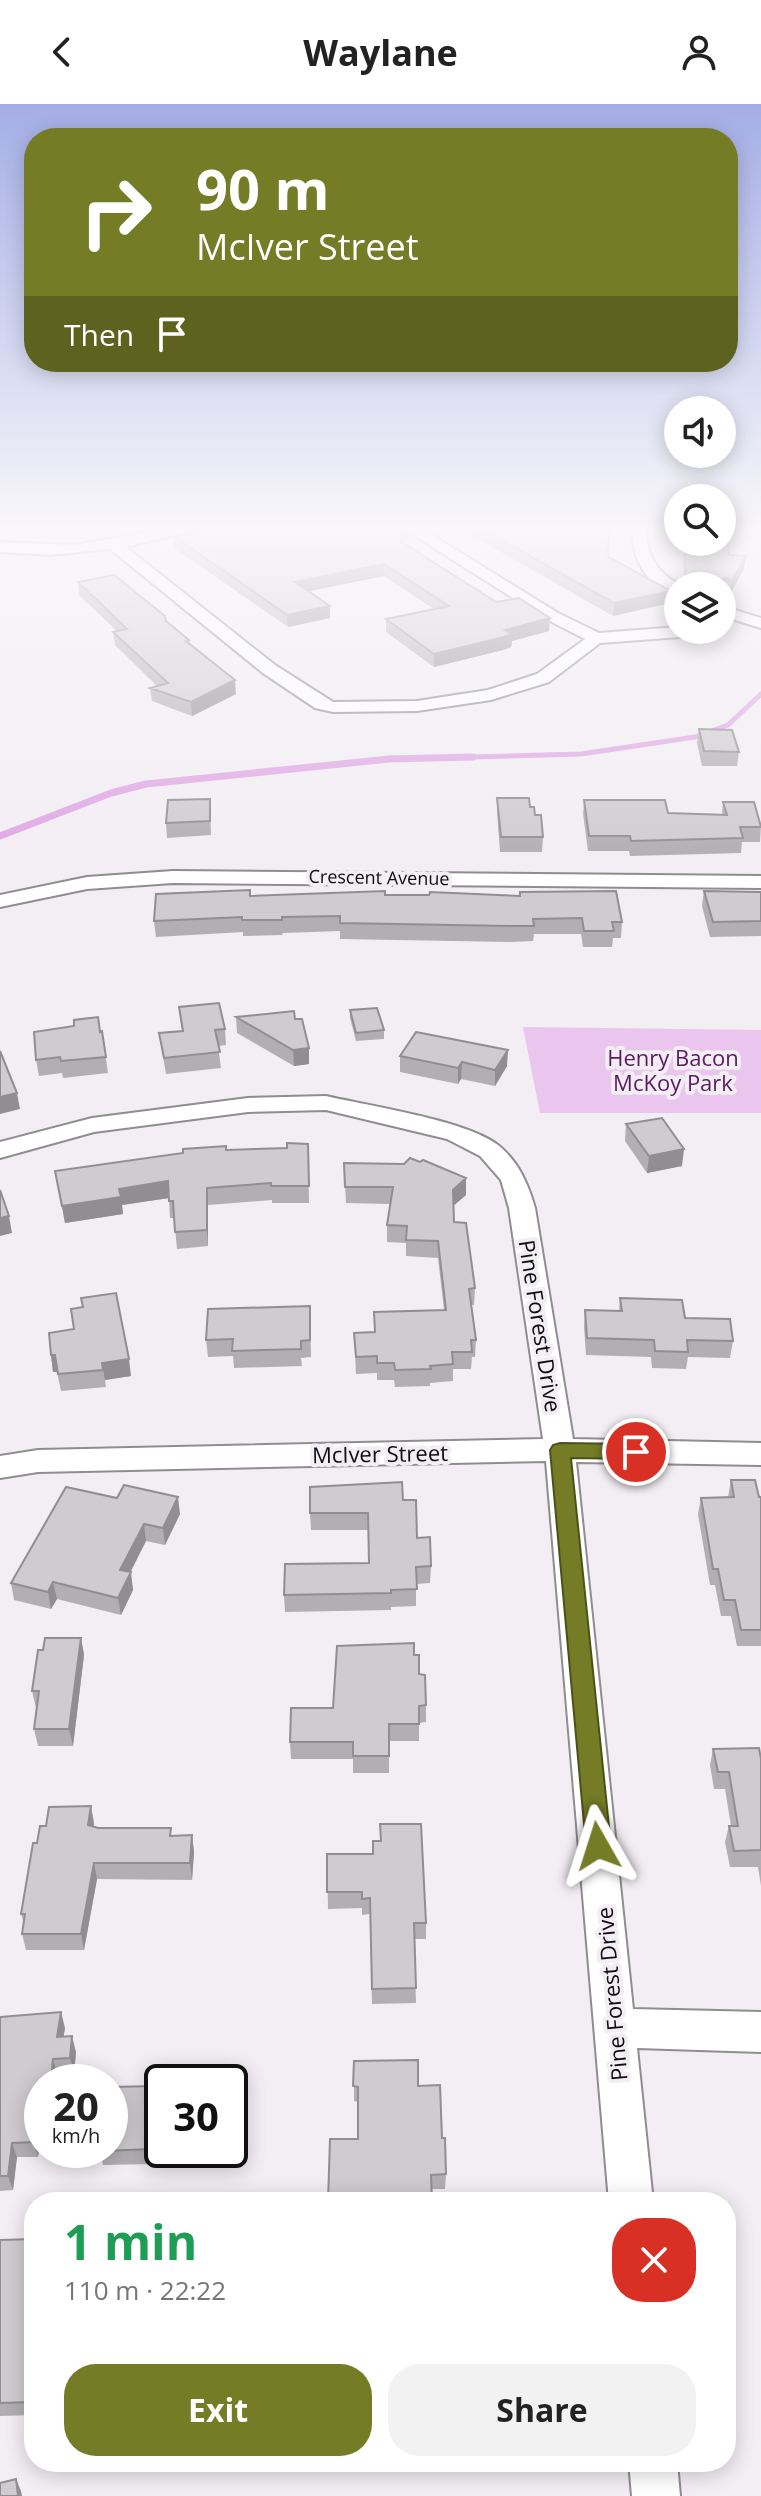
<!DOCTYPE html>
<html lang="en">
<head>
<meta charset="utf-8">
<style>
  body { margin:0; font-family:"Open Sans",sans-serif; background:#f2f2f2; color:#222; height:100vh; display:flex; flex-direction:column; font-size:30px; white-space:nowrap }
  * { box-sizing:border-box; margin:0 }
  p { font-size:26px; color:#767676 }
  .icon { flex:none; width:44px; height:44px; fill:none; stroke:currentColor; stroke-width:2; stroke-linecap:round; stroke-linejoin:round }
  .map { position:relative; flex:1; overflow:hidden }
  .side { position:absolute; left:24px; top:2088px; width:712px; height:280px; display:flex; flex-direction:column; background:#fff; border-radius:32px; box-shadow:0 4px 20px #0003 }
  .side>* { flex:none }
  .hud { position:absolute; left:24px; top:24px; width:714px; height:244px; border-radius:32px; box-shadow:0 4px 20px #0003; background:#757c26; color:#fff; overflow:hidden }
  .controls { position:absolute; left:664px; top:292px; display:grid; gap:16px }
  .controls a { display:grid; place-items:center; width:72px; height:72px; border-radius:50%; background:#fff; box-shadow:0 4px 20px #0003; font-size:40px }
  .speed { position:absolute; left:24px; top:1960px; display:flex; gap:16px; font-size:40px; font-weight:700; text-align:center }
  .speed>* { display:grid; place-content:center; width:104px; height:104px; border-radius:50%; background:#fff; box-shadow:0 4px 20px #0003; line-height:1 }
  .speed small { font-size:20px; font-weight:400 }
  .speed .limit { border:4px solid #111; border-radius:12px; background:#fff; color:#111 }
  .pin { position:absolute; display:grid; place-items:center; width:68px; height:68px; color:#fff; margin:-34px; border:4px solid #fff; border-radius:50%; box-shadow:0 2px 8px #0007 }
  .me { position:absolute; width:88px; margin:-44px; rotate:354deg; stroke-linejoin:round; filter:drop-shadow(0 0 6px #0008) }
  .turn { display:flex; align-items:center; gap:28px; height:168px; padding:0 40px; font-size:36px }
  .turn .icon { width:104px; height:104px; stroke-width:2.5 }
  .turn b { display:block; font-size:56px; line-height:68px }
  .then { display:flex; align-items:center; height:76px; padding:0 40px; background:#0003; gap:16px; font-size:30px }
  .round { display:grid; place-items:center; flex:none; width:84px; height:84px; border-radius:32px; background:#f2f2f2 }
  .summary { display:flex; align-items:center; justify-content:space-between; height:136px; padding:0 40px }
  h1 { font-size:48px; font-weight:700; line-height:60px; color:#1e9e55 }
  .button { display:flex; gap:16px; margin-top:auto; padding:16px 40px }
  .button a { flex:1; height:92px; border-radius:32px; background:#757c26; color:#fff; font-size:32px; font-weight:700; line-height:92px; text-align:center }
  .button a+a { background:#f2f2f2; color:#222 }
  header { display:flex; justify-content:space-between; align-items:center; height:104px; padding:0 40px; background:#fff; font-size:36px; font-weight:700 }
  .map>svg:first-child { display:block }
  .green { fill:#eac5ed }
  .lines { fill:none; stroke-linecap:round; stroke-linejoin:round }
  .stream-far1 { stroke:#dfa6e4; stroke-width:5 }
  .stream { stroke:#dfa6e4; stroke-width:7 }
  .minor-casing { stroke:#908c91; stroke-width:4 }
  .minor { fill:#fff; fill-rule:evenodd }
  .wall { fill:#b2afb2 }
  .shaded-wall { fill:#918e91 }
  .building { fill:#cfcbcf; stroke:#918e91; stroke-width:2 }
  .route { fill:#757c26; stroke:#4c5119; stroke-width:2 }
  .labels { text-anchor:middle; stroke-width:8; stroke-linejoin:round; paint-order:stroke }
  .far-street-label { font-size:18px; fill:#0e0d0f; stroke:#f2eef3 }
  .park-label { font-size:22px; fill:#5b1963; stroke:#f2eef3 }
  .street-label { font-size:22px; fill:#0e0d0f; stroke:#f2eef3 }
</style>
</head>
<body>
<header><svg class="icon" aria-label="back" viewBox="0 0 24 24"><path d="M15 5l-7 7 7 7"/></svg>Waylane<svg class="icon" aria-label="person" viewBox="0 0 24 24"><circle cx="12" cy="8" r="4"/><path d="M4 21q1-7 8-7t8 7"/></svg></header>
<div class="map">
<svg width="761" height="2392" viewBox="0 0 761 2392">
  <rect width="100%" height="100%" fill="#f2eef3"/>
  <!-- green -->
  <path class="green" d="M523 923 761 926V1009H540Z"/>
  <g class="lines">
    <!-- stream-far1 -->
    <path class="stream-far1" d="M396 655 581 650 695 633 728 621 761 590"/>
    <!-- stream -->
    <path class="stream" d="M0 732 111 689 146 680 389 655 473 653"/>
    <defs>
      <path id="minor" d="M177 423H207L126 443 275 561 333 598 417 597 488 586 537 570 585 535 546 515 401 423H419L558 509 599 529 678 523V526H715L707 531 600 539 549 578 491 596 417 607 333 608 315 604 263 569 110 445 50 451 0 448V438L75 441Z
        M633 423H647C645 452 657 468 681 482H678V492C647 483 630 454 633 423Z
        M722 502 761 514V524L722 512Z
        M173 767 761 772V784L173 779 87 785 0 803V791L87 773Z
        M326 992C369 1002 465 1016 498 1041 519 1058 528 1080 535 1104L573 1335 761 1339V1361L576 1358 633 1905 761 1908V1948L637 1944 653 2098H609L546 1357 38 1368 0 1374V1352L38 1346 543 1335 509 1104 501 1076 480 1052 447 1035 326 1006 248 1008 94 1028 0 1054V1038L92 1014 248 994Z
        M629 2358H677L680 2392H632Z"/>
    </defs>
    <!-- minor casing -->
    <use href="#minor" class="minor-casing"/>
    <!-- minor -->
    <use href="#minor" class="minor"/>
  </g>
  <!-- wall -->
  <path class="wall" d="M457 423H609L608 453 670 499 613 512Z
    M409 431 404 440 496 498 549 527 512 537 511 543 503 546 434 563 386 528V515L434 505 384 472 309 487 330 502V514L288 523 174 444V432Z
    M683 438H722L729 451 744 465 730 490 724 487H722V482H684Z
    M78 478 166 517 189 536 190 540 236 590 192 612 152 597 150 584 157 582 115 541 113 528 117 527 79 491Z
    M699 625 739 648 737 662H702L697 639Z
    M497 694 530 703 535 711 543 733 542 748H500L497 708Z
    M210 695 211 731 167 734 166 719Z
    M584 696 668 709 722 710 723 698 761 721 760 738H742L741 749 630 752 629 747H588L583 710Z
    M704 787 761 788V832L710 833 702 802Z
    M520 788 622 818 621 834H613L612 843H583L581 830H534L533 837 510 838 340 835V827L283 829 282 831 243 832V828L156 833 154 817 251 792 385 791 519 792Z
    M179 903 225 925 226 941 218 942 221 964 166 970 159 929 182 927Z
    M350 906 384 926V935L356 937 350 914Z
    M236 913 295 915 309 944V960L294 962 237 929Z
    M102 927 108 969 63 974 62 969 39 972 36 956Z
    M400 952 507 962 495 982 461 975 458 980 400 968Z
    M626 1020 682 1062 647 1069 625 1037Z
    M308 1040 309 1099H272V1096L208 1101V1142L177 1145 174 1114H170L169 1094 122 1101 123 1110 65 1119 55 1067 226 1046 287 1044Z
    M344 1059 466 1074V1091L453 1102 454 1118 475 1184 474 1201H471L476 1236 475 1253H472L471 1265H453V1277L430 1279V1282L395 1283 394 1276H377V1269L356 1270 354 1229 374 1228V1208L444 1206 438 1154 406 1152V1139L387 1138V1121L390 1100 346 1099Z
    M620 1194 685 1214 733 1237 730 1254 688 1253 686 1265 652 1264 651 1253 586 1251 584 1223 585 1206 619 1207Z
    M310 1202 311 1253 301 1254 302 1262 234 1264 233 1252 208 1253 206 1236Z
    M51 1251 131 1272 105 1276 106 1283 61 1287 57 1268H53Z
    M731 1376 759 1393H761V1542H737L731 1512H721L715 1481H710L698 1410 701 1394 728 1393Z
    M66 1383 180 1410 165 1441 146 1437 130 1468 133 1486 121 1511 57 1495 51 1505 14 1496 11 1479Z
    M403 1396 417 1434 431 1462 430 1479 416 1480V1502L391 1503V1506L285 1508 284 1491 369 1459 368 1426H311L310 1409Z
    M81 1534 84 1551 73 1642H38L34 1625 37 1604H36L32 1587Z
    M414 1551 426 1601V1618L419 1619V1637H389V1669H353V1655H291L290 1638 333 1604Z
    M713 1645 761 1655V1782L758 1763H730L725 1738 729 1722H731L725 1685H714L710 1661Z
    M94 1719 93 1723 172 1732 192 1731 194 1748 192 1776 97 1775 84 1846H26L22 1830 24 1819 21 1810 37 1739Z
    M327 1750 426 1819V1835H414L416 1899 372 1900 370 1810 362 1811V1804L328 1805Z
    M0 1913 65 1924 63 1933 76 1948 74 1970H57L56 1978H42V2021L38 2053H17L13 2086 0 2087Z
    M354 1957 418 1982 442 2034 446 2070 445 2085H431L358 2035V1998L354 1997Z
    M157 1982 160 1997 156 2060 103 2061 100 2046Z
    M34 2135V2311L0 2312V2136Z
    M328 2358H454L453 2364H328Z"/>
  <!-- shaded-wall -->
  <path class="shaded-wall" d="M0 423H16L0 426Z
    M407 423H409V431L400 449V437Z
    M746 452 744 465 730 490 732 477Z
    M384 460V472L295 490V478Z
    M726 474 724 487H722V482H691Z
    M671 487 670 499 613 512 614 499Z
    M330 502V514L288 523 287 511Z
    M550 514 549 527 512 537 511 543 503 546 434 563V550L505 526Z
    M235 576 236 590 192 612 191 598Z
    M309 944V960L294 962 293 946Z
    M508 946 507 962 495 982V966Z
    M462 958 461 975 458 980V964Z
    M17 989 20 1005 0 1010V993Z
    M684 1045 682 1062 647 1069 649 1052Z
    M466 1074V1091L452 1103 453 1086Z
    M168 1077 169 1094 122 1101 123 1110 65 1119 62 1102 119 1085Z
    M207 1084 208 1101V1142L207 1126Z
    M9 1112 12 1129 0 1132V1114Z
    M51 1251H55L57 1268H53Z
    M129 1255 131 1272 105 1276 102 1259Z
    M178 1393 180 1410 165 1441 163 1424Z
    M144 1420 146 1437 123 1483 120 1466Z
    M131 1468 133 1486 121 1511 118 1494Z
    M53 1478 57 1495 51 1505 48 1488Z
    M81 1534 84 1551 73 1642 69 1625Z
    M91 1702 94 1719 91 1738 88 1721Z
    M192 1731 194 1748 192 1776 190 1759Z
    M94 1759 97 1775 84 1846 81 1830Z
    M61 1908 65 1924 61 1949 57 1933Z
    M72 1932 76 1948 74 1970 70 1954Z
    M53 1955 57 1970 56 1978 51 1977Z
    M41 1978 42 2021 38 2053 34 2038Z
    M157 1982 160 1997 156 2060 153 2045Z
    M12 2039 17 2053 13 2086 8 2072Z
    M16 2375 21 2387 22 2392H18Z"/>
  <!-- building -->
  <path class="building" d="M220 423H407L400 437 496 498 519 494 550 514 505 526 512 530 504 533 434 550 386 515 449 502 384 460 295 478 330 502 287 511 174 432Z
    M478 423H609L608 453 671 487 614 499Z
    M722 423H727L729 451 746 452 732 477 726 474 691 482H686L685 438H722Z
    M114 471 165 512 166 517 189 536 186 537 235 576 191 598 150 584 168 579 113 528 127 525 78 478Z
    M699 625 732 626 739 648 704 647Z
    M497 694H529L530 703H534L535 711H541L543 733H501Z
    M210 695V717L166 719 168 696Z
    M584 696H665L668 709 727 711 723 698H754L761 723H740L743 734 631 737 630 732H589Z
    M250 786V792L385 787V791H429L430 788 520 792V788L616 787 622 818H612L614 827H584L582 814 533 815 534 822H511L340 819V812L282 813V816H242V813L154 817 156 790Z
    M704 787 761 788V817L713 818Z
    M219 899 225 925 215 926 220 948 164 954 159 929 183 927 179 903Z
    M377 904 384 926 356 929 350 906Z
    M294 907 295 915H302L309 944 293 946 236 913Z
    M98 913 100 928 102 927 106 953 61 957 60 953 36 956 34 928 74 922V916Z
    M416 928 508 946 495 966 462 958 458 964 400 952Z
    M0 947 17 989 0 993Z
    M662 1014 684 1045 649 1052 626 1020Z
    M287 1039 308 1040 309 1082H271V1079L207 1084V1126L175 1128 173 1097H169L168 1077 119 1085 121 1093 62 1102 55 1067 183 1049V1045L226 1042V1046L287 1044Z
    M410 1054 420 1058 423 1056 466 1074 453 1086 454 1118 466 1119 475 1184 469 1185 476 1236H471L472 1248H452L453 1260 430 1262 431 1265 395 1266 394 1259H377V1252L356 1253 354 1229 375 1228 374 1208 446 1206 438 1137 406 1136 407 1122 387 1121 393 1083H345L344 1059 404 1060Z
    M0 1086 9 1112 0 1114Z
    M116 1189 129 1255 102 1259 103 1266 58 1270 55 1251H51L49 1229 74 1225 71 1205 83 1203 81 1194Z
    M620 1194 682 1196 685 1214 730 1215 733 1237 687 1236 688 1248 655 1247 654 1236 587 1234 585 1206 622 1207Z
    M310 1202V1236L301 1237V1245L232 1247 233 1235 206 1236 208 1205Z
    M731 1376H755L759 1393H761V1526H741L735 1496H724L718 1465H713L701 1394 734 1393Z
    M402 1378 403 1396H416L417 1434 430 1433 431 1462 416 1463 417 1485 391 1486V1489L284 1491 285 1460 369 1459 368 1409H310V1383Z
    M124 1381 178 1393 163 1424 144 1420 120 1466 131 1468 118 1494 53 1478 48 1488 11 1479 66 1383 117 1394Z
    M45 1534H81L69 1625H34L39 1587H32L38 1546H43Z
    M414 1539V1551H419V1570L425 1571 426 1601 419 1602V1620H389V1652H353V1638H290L291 1604H333L337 1542Z
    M759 1644 761 1655V1746L734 1747 729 1722H738L729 1668H718L713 1645Z
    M91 1702 88 1721 98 1724H171L170 1732 192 1731 190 1759H94L81 1830H22L25 1810H21L33 1739H37L40 1722H46L49 1703Z
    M380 1720H421L426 1819H414L416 1884 372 1885 370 1794 362 1795V1788H327V1750H373V1737H381Z
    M61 1908 57 1933 72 1932 70 1954 53 1955 51 1977 41 1978 34 2038 12 2039 8 2072H0V1913Z
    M418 1956V1982L440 1981 442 2034H445L446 2070 431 2071 432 2098H328L330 2035H358V1983L353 1982 354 1957Z
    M157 1982 153 2045 100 2047 110 2046V1983Z
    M34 2135V2298L0 2299V2136Z
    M16 2375 18 2392H0V2379Z"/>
  <!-- sky -->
  <linearGradient id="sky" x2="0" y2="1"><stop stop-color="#a4aee6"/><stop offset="0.56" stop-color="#f9f7fa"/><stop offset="1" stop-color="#f9f7fa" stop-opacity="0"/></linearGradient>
  <rect width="761" height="758" fill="url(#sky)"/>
  <!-- route -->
  <path class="route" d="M560 1339 636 1340 643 1342 646 1348 643 1353 636 1355 571 1354 611 1742 607 1749 598 1753 590 1749 586 1742 550 1346 553 1341Z"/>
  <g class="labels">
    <!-- far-street labels -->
    <g class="far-street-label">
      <text transform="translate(379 774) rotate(1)" y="6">Crescent Avenue</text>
    </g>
    <!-- park labels -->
    <g class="park-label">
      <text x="673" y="962">Henry Bacon<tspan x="673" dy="25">McKoy Park</tspan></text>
    </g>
    <!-- street labels -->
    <g class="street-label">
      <text transform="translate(540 1222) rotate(81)" y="8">Pine Forest Drive</text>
      <text transform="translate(380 1350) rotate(-1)" y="8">McIver Street</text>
      <text transform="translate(612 1890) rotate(-95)" y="8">Pine Forest Drive</text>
    </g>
  </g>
</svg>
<div class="controls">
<a><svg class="icon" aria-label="sound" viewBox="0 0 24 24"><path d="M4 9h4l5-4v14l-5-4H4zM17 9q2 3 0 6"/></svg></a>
<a><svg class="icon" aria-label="search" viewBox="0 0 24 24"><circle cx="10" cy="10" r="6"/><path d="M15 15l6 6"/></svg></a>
<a><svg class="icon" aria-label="layers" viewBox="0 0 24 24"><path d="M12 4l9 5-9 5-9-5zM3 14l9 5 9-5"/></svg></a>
</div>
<div class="speed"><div>20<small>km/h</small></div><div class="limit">30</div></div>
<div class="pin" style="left:636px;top:1348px;background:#d93025"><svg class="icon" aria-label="arrive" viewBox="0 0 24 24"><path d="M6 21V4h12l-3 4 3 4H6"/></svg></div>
<svg class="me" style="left:598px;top:1742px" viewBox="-20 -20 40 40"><path d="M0-17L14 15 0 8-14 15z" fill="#757c26" stroke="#fff" stroke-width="4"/></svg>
<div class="hud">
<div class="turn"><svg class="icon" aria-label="right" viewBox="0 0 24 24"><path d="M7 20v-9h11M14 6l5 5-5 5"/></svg><div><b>90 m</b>McIver Street</div></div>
<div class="then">Then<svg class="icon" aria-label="arrive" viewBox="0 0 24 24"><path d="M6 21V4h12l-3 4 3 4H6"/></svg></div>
</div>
<section class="side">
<div class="summary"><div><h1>1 min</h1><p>110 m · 22:22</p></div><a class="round" style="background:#d93025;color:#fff"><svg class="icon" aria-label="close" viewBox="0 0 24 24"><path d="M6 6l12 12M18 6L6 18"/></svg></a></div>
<div class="button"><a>Exit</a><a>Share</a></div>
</section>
</div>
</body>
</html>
